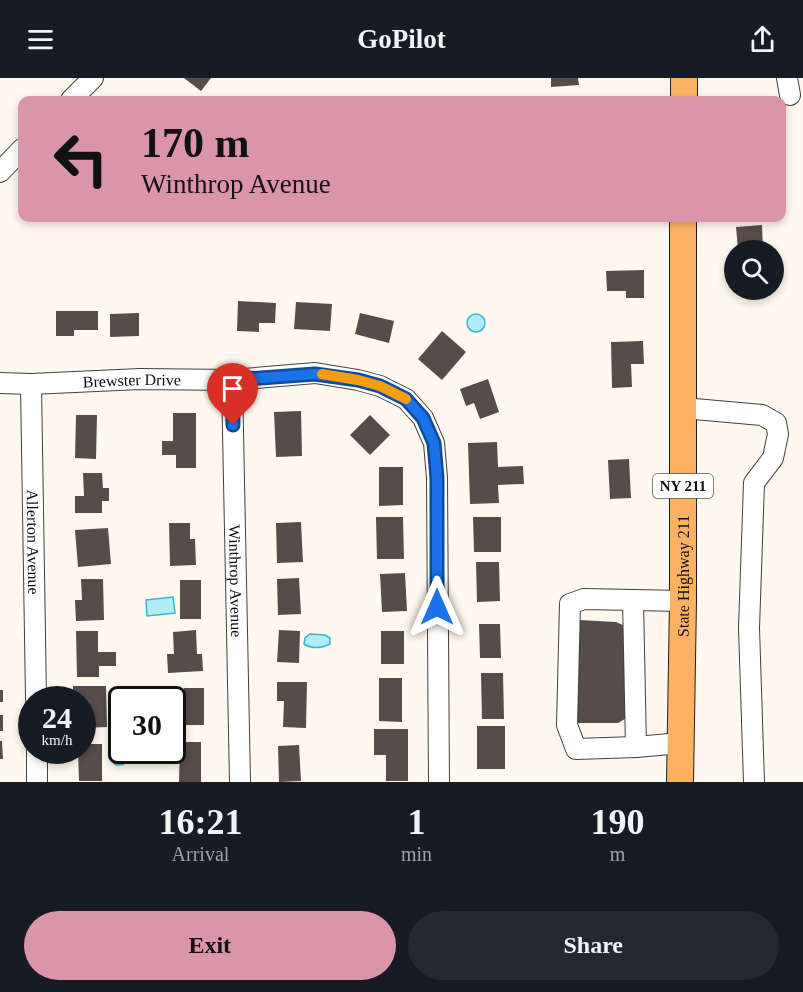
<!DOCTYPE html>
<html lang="en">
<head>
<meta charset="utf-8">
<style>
  body { margin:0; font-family:Georgia,serif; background:#242831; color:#f1f3f6; height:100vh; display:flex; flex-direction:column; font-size:22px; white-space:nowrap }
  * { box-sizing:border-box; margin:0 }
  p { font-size:20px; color:#9ea1a6 }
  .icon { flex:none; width:33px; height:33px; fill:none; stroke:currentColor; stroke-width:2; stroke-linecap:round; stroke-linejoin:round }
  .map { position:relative; height:704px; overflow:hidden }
  .panel { display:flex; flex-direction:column; background:#171b24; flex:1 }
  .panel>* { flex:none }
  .hud { position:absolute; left:18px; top:18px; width:768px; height:126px; border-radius:12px; box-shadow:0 3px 9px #0003; background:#db95aa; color:#111; overflow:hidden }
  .fabs { position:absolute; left:724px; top:162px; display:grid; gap:12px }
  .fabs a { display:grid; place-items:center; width:60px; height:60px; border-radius:50%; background:#171b24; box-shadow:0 3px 9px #0003; font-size:30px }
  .speed { position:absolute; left:18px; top:608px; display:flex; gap:12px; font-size:30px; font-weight:700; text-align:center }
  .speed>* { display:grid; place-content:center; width:78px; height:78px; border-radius:50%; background:#171b24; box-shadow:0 3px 9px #0003; line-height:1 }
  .speed small { font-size:15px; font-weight:400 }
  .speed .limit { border:3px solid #111; border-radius:9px; background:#fff; color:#111 }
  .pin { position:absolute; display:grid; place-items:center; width:51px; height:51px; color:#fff; margin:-62px -26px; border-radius:50% 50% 50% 0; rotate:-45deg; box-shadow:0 0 6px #0007 }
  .pin .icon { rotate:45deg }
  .me { position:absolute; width:66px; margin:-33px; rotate:0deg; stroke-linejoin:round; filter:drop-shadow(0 0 4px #0008) }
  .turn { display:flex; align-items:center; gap:21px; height:126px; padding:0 24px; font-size:27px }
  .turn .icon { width:78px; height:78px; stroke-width:2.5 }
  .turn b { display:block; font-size:42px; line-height:51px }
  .eta { display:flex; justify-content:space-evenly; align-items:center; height:102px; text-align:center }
  .eta b { font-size:36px; font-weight:700; line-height:42px }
  .button { display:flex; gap:12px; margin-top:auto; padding:12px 24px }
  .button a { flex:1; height:69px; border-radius:36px; background:#db95aa; color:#111; font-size:24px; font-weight:700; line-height:69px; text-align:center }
  .button a+a { background:#242831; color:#f1f3f6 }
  header { display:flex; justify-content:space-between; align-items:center; height:78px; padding:0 24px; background:#171b24; font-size:27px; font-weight:700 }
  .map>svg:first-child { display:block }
  .water { fill:#b2edf7; stroke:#38b5d0; stroke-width:1.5 }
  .building { fill:#564c4a }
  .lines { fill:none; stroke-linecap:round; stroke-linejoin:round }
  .minor-casing { stroke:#414141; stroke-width:22 }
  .major-casing { stroke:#1f1f1f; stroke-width:28 }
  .minor { stroke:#fff; stroke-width:20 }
  .major { stroke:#fbb363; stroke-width:26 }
  .route-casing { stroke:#114b97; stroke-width:15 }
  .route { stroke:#1a73e8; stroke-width:10 }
  .slow { stroke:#f59e0b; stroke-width:10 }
  .labels { text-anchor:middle; stroke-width:6; stroke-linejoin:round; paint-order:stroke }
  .shield { fill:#fff; stroke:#565656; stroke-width:1.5 }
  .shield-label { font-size:15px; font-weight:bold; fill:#0e0e0e }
  .street-label { font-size:16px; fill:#0e0e0e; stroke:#fff }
</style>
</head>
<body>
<header><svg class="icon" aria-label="menu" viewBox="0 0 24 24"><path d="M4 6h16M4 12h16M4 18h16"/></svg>GoPilot<svg class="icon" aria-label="share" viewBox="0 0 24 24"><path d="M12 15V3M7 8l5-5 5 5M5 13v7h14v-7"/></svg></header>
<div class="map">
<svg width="803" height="704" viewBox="0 0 803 704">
  <rect width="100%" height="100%" fill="#fff8ee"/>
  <!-- water -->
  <path class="water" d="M467 245a9 9 0 1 1 18 0a9 9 0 1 1-18 0Z
    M173 519 175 535 147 538 146 522Z
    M310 556 325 557 330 560V566C322 570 312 571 304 566L305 560Z
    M117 667H121L122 672H128C132 681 126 688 116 687L109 680C108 673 110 669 117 667Z"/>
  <!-- building -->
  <path class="building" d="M184 0H211L201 13Z
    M551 0H578L579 7 551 9Z
    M762 147 763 172H738L736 149Z
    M644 192V220H626V213H607L606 193Z
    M238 223 276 225 275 245H259V254L237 253Z
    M296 224 332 226 330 253 294 251Z
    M56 233H98V252H74V258H56Z
    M139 235V258L110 259V236Z
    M360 235 394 243 389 265 355 256Z
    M442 253 466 274 442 302 418 281Z
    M643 263 644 286H631L632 309 612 310 611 264Z
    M488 301 499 334 480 341 474 325 466 328 460 311Z
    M301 333 302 378 276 379 274 334Z
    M173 335H196V390H176V377H162V363H173Z
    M76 337H97L96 381 75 380Z
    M370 337 390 357 370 377 350 357Z
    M497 364 498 389 523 388 524 406 498 407 499 425 470 426 468 365Z
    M629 381 631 420 610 421 608 382Z
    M379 389H403V427L379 428Z
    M83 395H102L103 410H109V423H102V435H75V418H84Z
    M376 439H403L404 481H377Z
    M473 439H501V474H474Z
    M301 444 303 484 277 485 276 445Z
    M169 445H190V461H195L196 487 170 488Z
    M108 450 111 486 78 489 75 452Z
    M476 484H499L500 523 477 524Z
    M405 495 407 533 382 534 380 496Z
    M299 500 301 536 278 537 277 501Z
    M81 501H103L104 542 76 543 75 522H82Z
    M180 502H201V541H180Z
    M579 542 616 544 625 548 628 629 625 641 618 645H577Z
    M479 546H500L501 580H480Z
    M196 552 197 576H202L203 593 168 595 167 576H174L173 554Z
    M279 552 300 553 299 585 277 584Z
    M76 553H98V574H116V588H99V599H77Z
    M381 553H404V586H381Z
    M481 595H503L504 641H482Z
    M379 600H402V644L379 643Z
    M277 604H307L306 650 283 649 284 623H277Z
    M73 608H106L107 649 84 650 82 621H73Z
    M184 610H204V647H184Z
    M0 612H3V624H0Z
    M0 637H3V653H0Z
    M477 648H505V691H477Z
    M374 651H408V703H386V677H374Z
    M0 663H2L3 681H0Z
    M180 664H201V704H179Z
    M82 666H102V703H79L78 672H82Z
    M299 667 301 703 279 704 278 668Z"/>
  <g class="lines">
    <defs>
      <g id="minor">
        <path d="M787 0 790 17"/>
        <path d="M71 22 93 0"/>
        <path d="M0 94 22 71"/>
        <path id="s1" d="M232 302 240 704"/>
        <path id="s2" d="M0 305 31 306 140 301 232 302 315 295 358 302 380 308 406 321 423 340 434 365 437 400 439 704"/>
        <path id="s3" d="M31 306 36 621"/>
        <path d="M683 330 762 337 776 345 778 356 773 380 754 405 749 550 754 704"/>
        <path d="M633 522 636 669"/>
        <path d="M681 665 636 669 576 671 567 647 570 526 584 521 683 523"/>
        <path d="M37 672V704"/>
      </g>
      <g id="major">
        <path d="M684 22V0"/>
        <path id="s4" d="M680 704 683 523V140"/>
      </g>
    </defs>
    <!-- minor casing -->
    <use href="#minor" class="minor-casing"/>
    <!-- major casing -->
    <use href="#major" class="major-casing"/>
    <!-- minor -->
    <use href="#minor" class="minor"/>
    <!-- major -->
    <use href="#major" class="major"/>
  </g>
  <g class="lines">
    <defs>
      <path id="route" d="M233 347 232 302 315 296 358 302 380 308 406 321 423 340 434 365 437 400V529"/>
    </defs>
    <!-- route casing -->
    <use href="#route" class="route-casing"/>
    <!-- route -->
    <use href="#route" class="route"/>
    <!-- slow -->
    <path class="slow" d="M322 296 358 302 380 308 406 321"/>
  </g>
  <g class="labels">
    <!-- shield labels -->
    <rect class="shield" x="653" y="396" width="60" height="24" rx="4.5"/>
    <g class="shield-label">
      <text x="683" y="413">NY 211</text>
    </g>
    <!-- street labels -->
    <g class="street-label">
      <text dy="6" stroke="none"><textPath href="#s2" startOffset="132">Brewster Drive</textPath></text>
      <text dy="6" stroke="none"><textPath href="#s3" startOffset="158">Allerton Avenue</textPath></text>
      <text dy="6" stroke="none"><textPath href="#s4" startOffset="206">State Highway 211</textPath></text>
      <text dy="6" stroke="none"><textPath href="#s1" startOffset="201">Winthrop Avenue</textPath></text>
    </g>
  </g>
</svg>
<div class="fabs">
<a><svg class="icon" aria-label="search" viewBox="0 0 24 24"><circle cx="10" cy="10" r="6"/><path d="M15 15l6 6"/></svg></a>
</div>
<div class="speed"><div>24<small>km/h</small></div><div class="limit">30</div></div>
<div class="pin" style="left:233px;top:347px;background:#d93025"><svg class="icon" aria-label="arrive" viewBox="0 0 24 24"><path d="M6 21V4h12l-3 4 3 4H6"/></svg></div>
<svg class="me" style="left:437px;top:529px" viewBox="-20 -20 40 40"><path d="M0-17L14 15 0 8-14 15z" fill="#1a73e8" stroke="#fff" stroke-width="4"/></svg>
<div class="hud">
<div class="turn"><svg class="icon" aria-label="left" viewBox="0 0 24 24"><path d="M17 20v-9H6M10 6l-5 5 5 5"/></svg><div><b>170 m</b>Winthrop Avenue</div></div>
</div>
</div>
<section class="panel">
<div class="eta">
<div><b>16:21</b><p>Arrival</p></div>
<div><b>1</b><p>min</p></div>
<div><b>190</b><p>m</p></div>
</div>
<div class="button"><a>Exit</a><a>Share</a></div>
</section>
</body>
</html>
